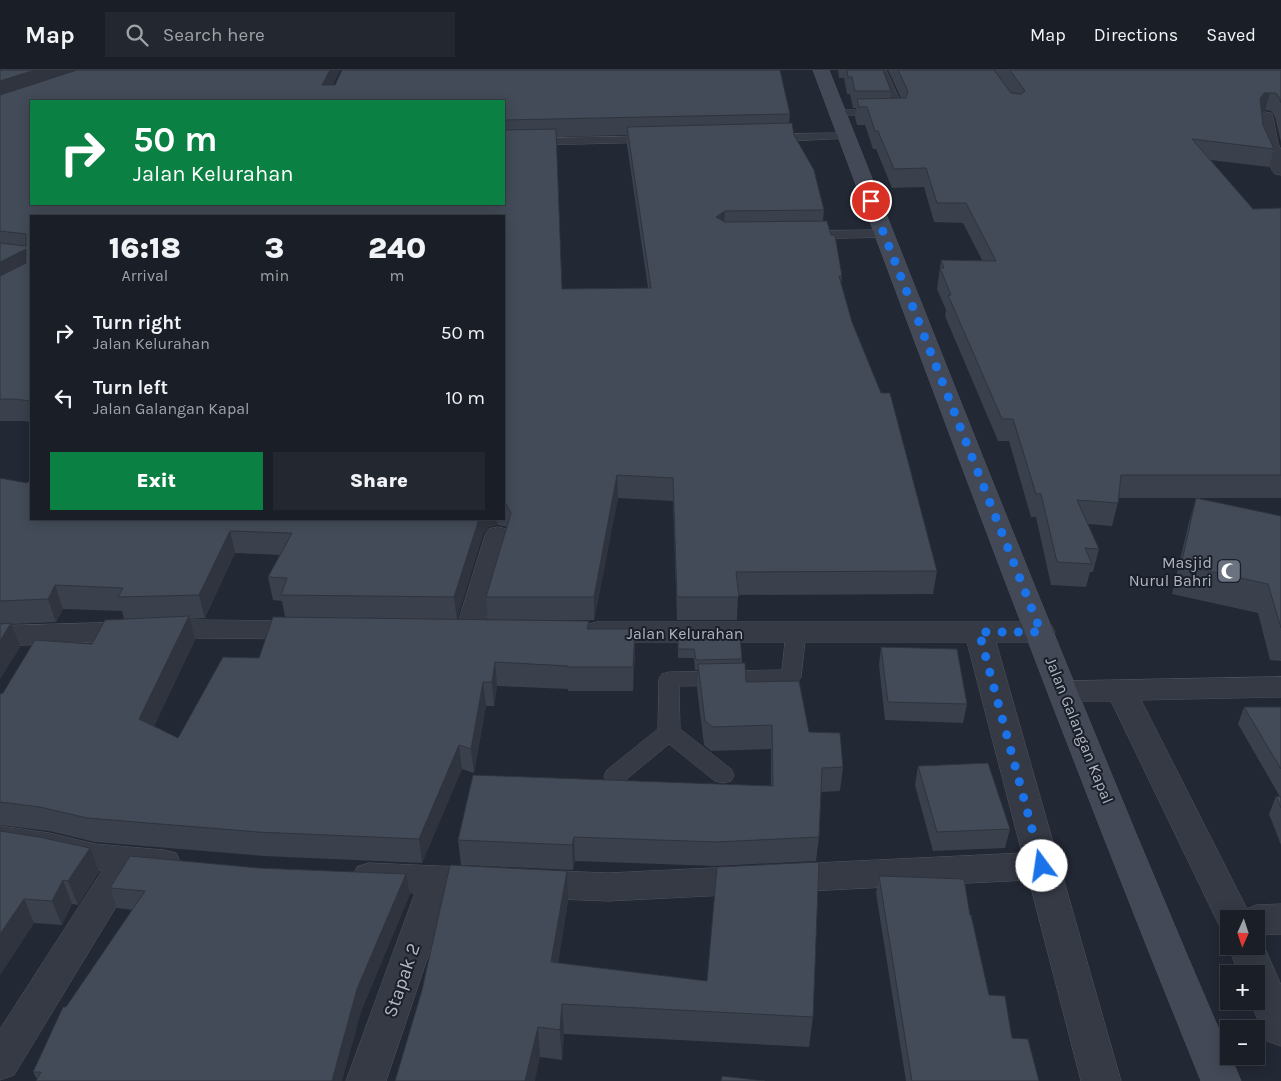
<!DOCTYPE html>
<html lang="en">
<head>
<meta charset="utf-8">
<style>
  body { margin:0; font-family:Karla,sans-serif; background:#23272f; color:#f1f3f6; height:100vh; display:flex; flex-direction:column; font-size:19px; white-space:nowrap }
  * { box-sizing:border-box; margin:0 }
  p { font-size:16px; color:#9fa2a7 }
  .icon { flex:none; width:28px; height:28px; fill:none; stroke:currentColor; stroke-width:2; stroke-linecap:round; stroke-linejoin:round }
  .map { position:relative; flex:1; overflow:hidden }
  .side { position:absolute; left:30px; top:145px; width:475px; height:305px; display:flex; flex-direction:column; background:#1a1e27; border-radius:0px; box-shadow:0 2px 12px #0003,0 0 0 1px #383c44 }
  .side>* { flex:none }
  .banner { position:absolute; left:30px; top:30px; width:475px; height:105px; border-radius:0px; box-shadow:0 2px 12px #0003,0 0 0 1px #383c44; background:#0b8043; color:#fff; overflow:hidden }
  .needle { width:32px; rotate:183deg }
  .tools { position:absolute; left:1220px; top:840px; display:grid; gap:10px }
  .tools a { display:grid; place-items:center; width:45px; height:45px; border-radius:0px; background:#1a1e27; box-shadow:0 2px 12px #0003,0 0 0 1px #383c44; font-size:25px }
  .pin { position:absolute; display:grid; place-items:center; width:42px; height:42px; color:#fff; margin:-21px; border:2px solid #fff; border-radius:50%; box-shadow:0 1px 5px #0007 }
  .me { position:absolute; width:55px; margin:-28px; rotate:346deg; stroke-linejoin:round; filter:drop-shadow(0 0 4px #0008) }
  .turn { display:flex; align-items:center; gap:18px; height:105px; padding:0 20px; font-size:22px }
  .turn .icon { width:65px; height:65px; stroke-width:2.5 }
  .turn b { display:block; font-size:35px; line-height:42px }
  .eta { display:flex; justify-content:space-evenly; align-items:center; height:85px; text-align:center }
  .eta b { font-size:30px; font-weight:800; line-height:35px }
  .button { display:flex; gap:10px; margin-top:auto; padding:10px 20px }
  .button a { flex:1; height:58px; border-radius:0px; background:#0b8043; color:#fff; font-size:20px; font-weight:800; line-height:58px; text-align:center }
  .button a+a { background:#23272f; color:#f1f3f6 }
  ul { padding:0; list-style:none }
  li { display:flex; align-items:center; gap:15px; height:65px; padding:0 20px }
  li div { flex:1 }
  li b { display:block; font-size:19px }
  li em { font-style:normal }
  header { display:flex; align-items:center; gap:30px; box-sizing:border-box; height:70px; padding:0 25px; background:#1a1e27; border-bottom:1px solid #383c44 }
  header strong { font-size:24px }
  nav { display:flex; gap:28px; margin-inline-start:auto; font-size:18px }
  .search { width:350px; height:45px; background:#23272f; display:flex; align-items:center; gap:12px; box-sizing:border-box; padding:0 18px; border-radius:0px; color:#9fa2a7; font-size:19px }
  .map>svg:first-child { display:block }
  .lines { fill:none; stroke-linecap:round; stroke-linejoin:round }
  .lane-casing { stroke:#4f555f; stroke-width:1 }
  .street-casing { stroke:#4f555f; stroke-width:1 }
  .secondary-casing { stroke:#4f555f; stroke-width:1 }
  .lane { fill:#353a45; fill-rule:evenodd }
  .street { fill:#353a45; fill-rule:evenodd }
  .secondary { fill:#434957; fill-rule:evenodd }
  .wall { fill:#3a404c; fill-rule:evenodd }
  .shaded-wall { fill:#2f343e }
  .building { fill:#434b58; stroke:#2f343e }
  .route { stroke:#1a73e8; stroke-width:9; stroke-dasharray:0 16.2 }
  .labels { text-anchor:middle; stroke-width:4; stroke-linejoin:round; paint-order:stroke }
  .poi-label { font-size:16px; fill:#afb5c1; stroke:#1a1f29; text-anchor:end }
  .street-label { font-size:16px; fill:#afb5c1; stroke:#1a1f29 }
  .near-street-label { font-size:19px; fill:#afb5c1; stroke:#1a1f29 }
</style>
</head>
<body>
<header>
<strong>Map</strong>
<div class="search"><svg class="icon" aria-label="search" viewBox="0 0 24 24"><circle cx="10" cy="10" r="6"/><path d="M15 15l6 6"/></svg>Search here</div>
<nav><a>Map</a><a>Directions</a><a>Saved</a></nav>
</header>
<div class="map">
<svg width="1281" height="1011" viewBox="0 0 1281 1011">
  <rect width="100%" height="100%" fill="#222834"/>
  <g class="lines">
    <defs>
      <path id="lane" d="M876 0H886L904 39 902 45H835L833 43 835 41 839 40H892Z
        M845 63 849 64 851 66 849 68 772 72 766 68 772 64Z
        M652 66 658 70 656 72 504 76V69Z
        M884 160 891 164 889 167 805 169 798 165 805 161Z
        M796 556 803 557 806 562 801 607 798 612 791 614 679 616 680 659 731 699 734 705 731 711 723 713 715 711 669 674 623 712 615 714 607 712 604 706 607 700 658 659 659 609 662 604 669 602 782 600 786 562 789 557Z"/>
      <path id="street" d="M1265 42 1271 43 1273 47 1278 73 1281 80V105L1275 104 1272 100 1260 73 1257 47 1259 43Z
        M498 457 507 459 511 465 483 562 479 569 469 572 459 569 455 562 485 465 489 459Z
        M194 550 307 551 317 553 321 560 317 567 307 569 194 568 0 576V556Z
        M597 552H1041L1051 555 1055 562 1051 569 1041 572H996L1121 1011H1081L1029 810 608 831 531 828 519 824 514 814 519 804 531 800 608 803 1022 783 967 572H597L587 569 583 562 587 555Z
        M1281 607V627L1141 630 1247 839 1256 835 1281 834V864L1257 865 1264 876 1281 915V976L1267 971 1250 931H1256V904H1239L1228 876 1229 874V876H1256V849H1229V862L1221 859 1111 631H1065L1054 628 1050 621 1054 614 1065 611Z
        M0 756 49 763 95 774 164 780 176 783 181 793 176 803 164 806 136 804 14 1005 0 1010V959L102 801 49 789 0 782Z
        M369 793 483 798 495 802 500 812 495 822 483 826 449 824 386 1011H346L415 823 369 821 357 817 352 807 357 797Z"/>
      <path id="secondary" d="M813 0H829C963 338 1097 679 1241 1011H1201C1065 677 940 338 813 0Z"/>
    </defs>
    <!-- lane casing -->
    <use href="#lane" class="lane-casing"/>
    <!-- street casing -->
    <use href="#street" class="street-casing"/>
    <!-- secondary casing -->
    <use href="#secondary" class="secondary-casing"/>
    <!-- lane -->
    <use href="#lane" class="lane"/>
    <!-- street -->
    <use href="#street" class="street"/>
    <!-- secondary -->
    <use href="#secondary" class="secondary"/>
  </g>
  <!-- wall -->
  <path class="wall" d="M0 0H340L333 15 790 44 789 53 824 140 823 151 842 206 841 216 852 252 937 501 933 524 738 525 737 550H677L673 431 618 428 594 550H534L589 559H635V582L633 621H568V619L497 616 494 636H486L474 703 462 699 422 793 264 786 95 772 49 761 0 755V624L3 623 92 574 124 549 122 541 63 539 56 552 11 554 20 577 0 609V408L31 449H504V146H31V352L22 351H0ZM504 31V134H31ZM627 65V75L648 218 562 219 556 67ZM498 455 507 457 486 527 488 550 457 549 483 464 489 457ZM235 483 280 485 268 507 273 530 282 531 285 547 259 588 178 668 154 656 195 570 189 549 205 548Z
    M838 0H883L891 21 890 28H901L888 0H1281V72L1275 47 1271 41 1265 40 1261 41 1263 55 1274 79 1269 97 1210 90 1253 139 1281 138V428H1119L1112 456 1088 454 1099 479 1093 502H1090L1086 517 1051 515 1036 447H1031L1009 371H998L945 246 946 240 937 219 941 190H982L963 153 934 152 924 117 892 118 876 79H873L865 55H857L855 47 856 38H853L850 24H847L844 8H839Z
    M1196 428 1281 446V591L1270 590 1258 543 1172 524 1188 456Z
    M678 565 742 589V593L746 612 809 662 843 697 840 721 821 722 819 767 816 791 715 796 575 791 573 800 461 795 458 770 771 716V679L711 681 704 675 697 618 698 600H695L694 588H678Z
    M881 577 967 634 963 653 885 650 879 595Z
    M1244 637H1281V775L1269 744 1276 726 1280 727 1238 654Z
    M918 696 1010 759 1005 778 933 781 915 715Z
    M0 761 90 778 99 802 78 835 72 834 62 855 34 853 0 905Z
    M879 806 970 845 989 925 1012 968 1039 1011H906L876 823Z
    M110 818 410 824 362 939 37 1009 33 1002 66 937 133 840 117 838Z
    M568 831 558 893 813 947 809 977 564 964 562 990 540 987 395 1011Z"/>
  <!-- shaded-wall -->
  <path class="shaded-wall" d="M35 0H90L0 30V11Z
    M330 0H340L325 31 322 15Z
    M1264 23H1270L1265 40 1259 41 1260 29Z
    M725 141 724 160 716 147Z
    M26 179 31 199 0 215V192Z
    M617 405 618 428 594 550V527Z
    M479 449H497L498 455 489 457 483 464 457 550 454 527Z
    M230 461 235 483 205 548 199 525Z
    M55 515 63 539 56 552 48 529Z
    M189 546 195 570 146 673 139 649Z
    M11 553 20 577 0 609V571Z
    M635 559V582L633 621V597Z
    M495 592 497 616 494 636 492 612Z
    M483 612 486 636 474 703 471 679Z
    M459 675 462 699 422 793 419 769Z
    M574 767 575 791 573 800 572 775Z
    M90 778 99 802 78 835 68 811Z
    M567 801 568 831 553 923 551 892Z
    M406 804 410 824 362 939 342 1011H332L357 919Z
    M63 810 72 834 62 855 52 831Z
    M24 829 34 853 0 905V864Z
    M562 934 564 964 562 990 560 960Z
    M538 957 540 987 535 1011H525Z"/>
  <!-- building -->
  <path class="building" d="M0 0H35L0 11Z
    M77 0H330L322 15H335L342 0H780L790 44 504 50V31H31V134H504V60L556 59 562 219 651 218 627 57 792 53 794 65 814 100 824 140 725 141 716 147 725 152 827 151 831 165H835L842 206H839L852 252 881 323H890L937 501 736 502 739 527H677L673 408 617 405 594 527H486L511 443 506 434H504V146H31V331L15 329H0V206L26 193V179L0 192V173L26 176V164L0 161V25Z
    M847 0H883L891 21H855L852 7H848Z
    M898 0H994L1011 23 1021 24 1025 21 1010 0H1281V33L1280 29 1276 23H1264L1260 29 1263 55 1274 79 1192 69 1253 139 1281 138V405H1121L1118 433 1077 430 1099 479 1085 478 1092 494 1057 492 1041 424H1036L1013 349H1002L948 225H951L940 198H944L941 190 996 191 966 133H937L926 98 894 99 878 61H875L867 37H859L857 29 906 28 908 21Z
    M0 408 27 413 31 409V449H479L454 527 281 525 287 508 268 507 292 463 230 461 199 525 118 527 123 518 55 515 48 529 0 531Z
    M1196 428 1281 446V558L1268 514 1181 495Z
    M189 546 139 649 178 668 223 587 259 588 273 547 589 551 587 559H635L633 597H567L568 596 495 592 492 612H483L471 679 459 675 419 769 258 762 87 748 40 737 0 732V624L3 623 35 570 92 574 105 550Z
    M11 553 0 571V554Z
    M678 565H740L742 589 696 590 694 579H678Z
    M881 577 957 579 967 634 888 632Z
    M745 593 746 612 799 611 809 662 840 663 843 697 822 698 819 767 716 772 574 767 572 775 458 770 473 705 773 716 772 655 713 657 705 651 698 594Z
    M1244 637H1281V699Z
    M988 693 1010 759 937 762 918 696Z
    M1276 726 1281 727V738Z
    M0 761 39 767 90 778 68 811 63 810 52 831 24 829 0 864Z
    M130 786 259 798 406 804 357 919 332 1011H36L41 1002H33L63 937H66L145 821 110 818Z
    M819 792 813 947 562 934 560 960 538 957 525 1011H395L422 920 450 795 567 801 551 892 707 911 717 797Z
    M879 806 964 809 970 845H971L989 925 1005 926 1012 968 1028 969 1039 1011H912Z
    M722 1006 765 1011H721Z"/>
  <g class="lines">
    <!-- route -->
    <path class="route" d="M871 131 1041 562H979L1042 796"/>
  </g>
  <!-- icons -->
  <defs>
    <symbol id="mosque-square" viewBox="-11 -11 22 22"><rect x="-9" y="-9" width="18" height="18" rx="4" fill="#6b7280" stroke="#1a1f29"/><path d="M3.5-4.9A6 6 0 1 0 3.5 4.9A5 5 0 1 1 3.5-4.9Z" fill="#fff"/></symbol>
  </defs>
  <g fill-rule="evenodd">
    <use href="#mosque-square" x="1215" y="487" width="28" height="28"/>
  </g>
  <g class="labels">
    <!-- poi labels -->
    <g class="poi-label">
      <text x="1212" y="498">Masjid<tspan x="1212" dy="18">Nurul Bahri</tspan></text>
    </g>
    <!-- street labels -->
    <g class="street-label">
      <text x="685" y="569">Jalan Kelurahan</text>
      <text transform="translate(1080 660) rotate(68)" y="6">Jalan Galangan Kapal</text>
    </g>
    <!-- near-street labels -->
    <g class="near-street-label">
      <text transform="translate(401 910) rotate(-71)" y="7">Stapak 2</text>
    </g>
  </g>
</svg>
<div class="tools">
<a><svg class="needle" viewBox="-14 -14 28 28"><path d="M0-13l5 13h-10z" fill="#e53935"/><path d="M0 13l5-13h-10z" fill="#9fa2a7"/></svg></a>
<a>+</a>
<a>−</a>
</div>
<div class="pin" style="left:871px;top:131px;background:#d93025"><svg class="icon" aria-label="arrive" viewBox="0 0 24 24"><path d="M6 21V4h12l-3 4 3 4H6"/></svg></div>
<svg class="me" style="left:1042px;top:796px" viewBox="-20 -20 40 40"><circle r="19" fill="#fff"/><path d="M0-13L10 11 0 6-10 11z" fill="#1a73e8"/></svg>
<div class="banner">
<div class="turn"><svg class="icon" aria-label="right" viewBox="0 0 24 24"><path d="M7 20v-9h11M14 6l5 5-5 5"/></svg><div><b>50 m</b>Jalan Kelurahan</div></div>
</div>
<section class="side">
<div class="eta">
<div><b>16:18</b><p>Arrival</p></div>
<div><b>3</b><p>min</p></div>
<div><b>240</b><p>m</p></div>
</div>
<ul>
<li><svg class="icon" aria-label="right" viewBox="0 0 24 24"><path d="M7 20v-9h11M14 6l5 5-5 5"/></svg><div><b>Turn right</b><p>Jalan Kelurahan</p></div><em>50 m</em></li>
<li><svg class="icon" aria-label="left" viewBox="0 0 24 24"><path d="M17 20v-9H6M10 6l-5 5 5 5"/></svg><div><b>Turn left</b><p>Jalan Galangan Kapal</p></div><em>10 m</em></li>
</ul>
<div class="button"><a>Exit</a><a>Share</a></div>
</section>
</div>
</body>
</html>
